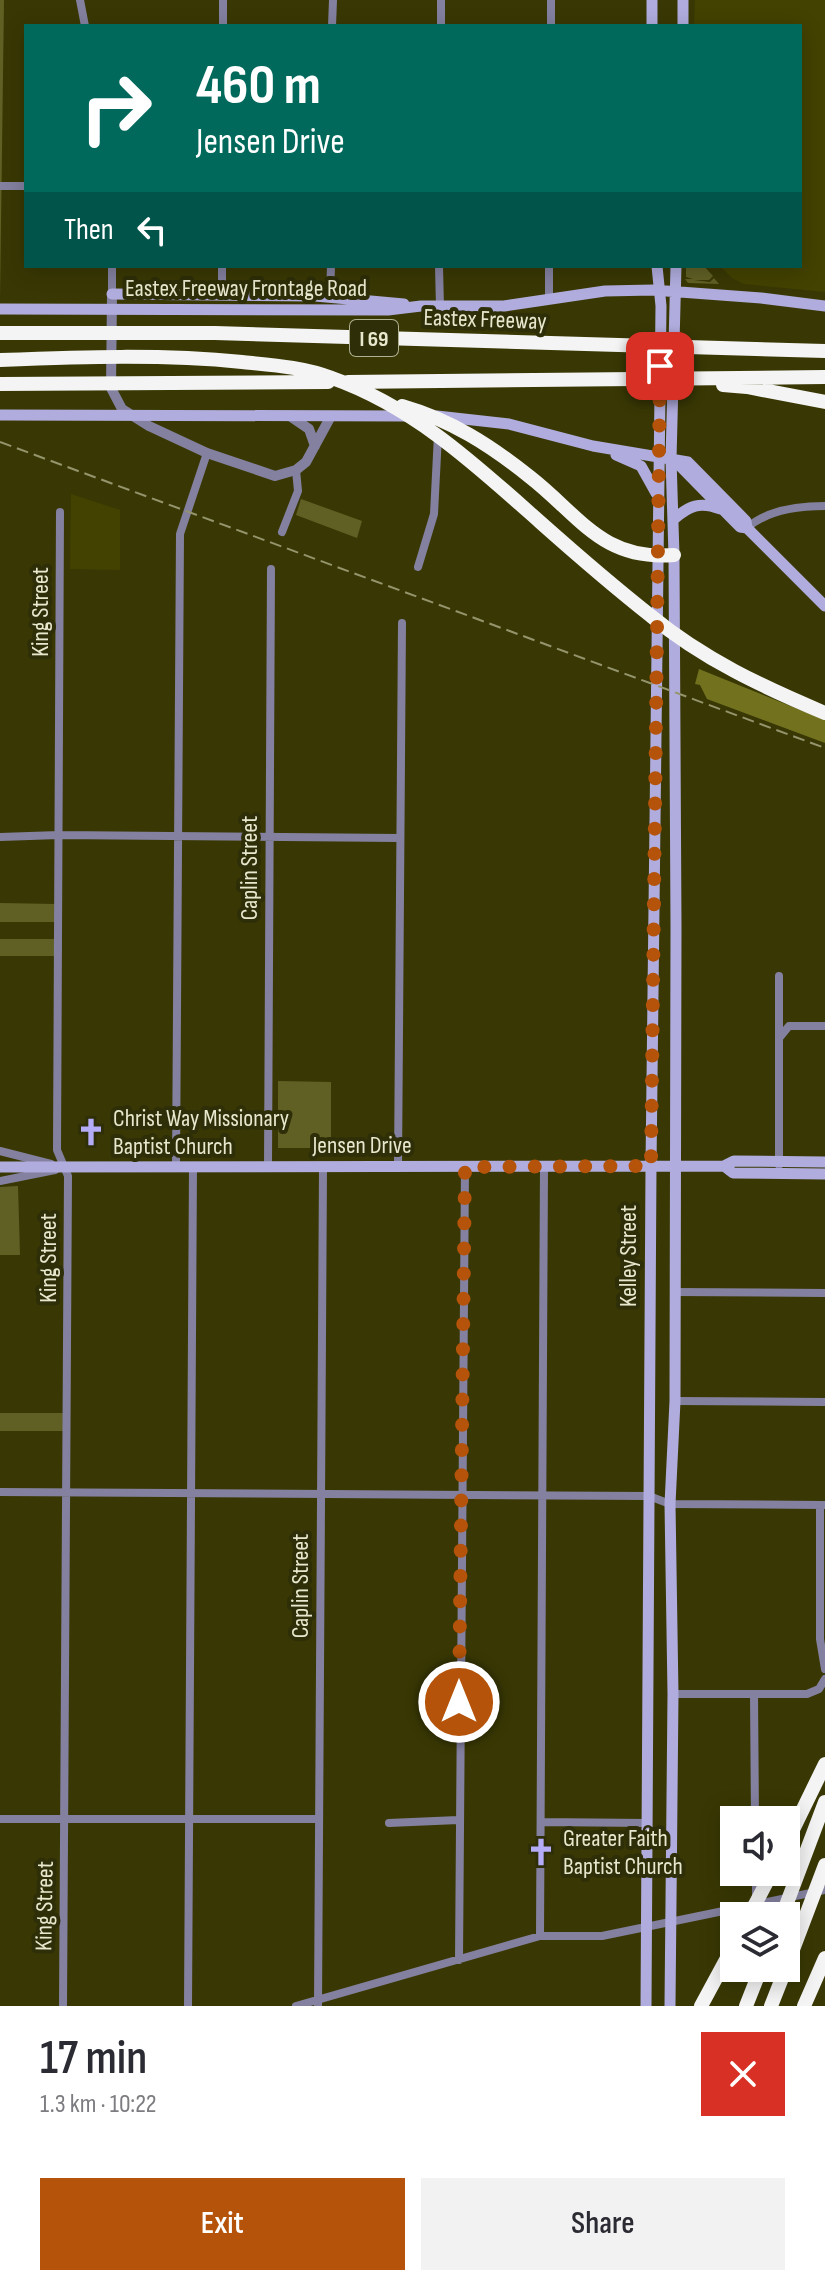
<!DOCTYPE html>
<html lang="en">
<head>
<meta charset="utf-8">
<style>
  body { margin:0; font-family:"Sofia Sans Condensed",sans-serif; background:#f2f2f3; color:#2b2b33; height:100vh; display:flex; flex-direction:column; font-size:30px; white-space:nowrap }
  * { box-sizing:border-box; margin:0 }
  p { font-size:26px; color:#7c7c81 }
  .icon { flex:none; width:44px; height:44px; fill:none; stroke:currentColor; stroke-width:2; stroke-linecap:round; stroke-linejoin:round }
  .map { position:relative; height:2006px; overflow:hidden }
  .details { display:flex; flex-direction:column; background:#fff; flex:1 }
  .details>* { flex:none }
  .guide { position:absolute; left:24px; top:24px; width:778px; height:244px; border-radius:0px; box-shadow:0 4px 20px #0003; background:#00695c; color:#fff; overflow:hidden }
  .fabs { position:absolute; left:720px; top:1806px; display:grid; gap:16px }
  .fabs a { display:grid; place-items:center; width:80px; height:80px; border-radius:0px; background:#fff; box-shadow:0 4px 20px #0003; font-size:40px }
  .pin { position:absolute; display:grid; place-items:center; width:68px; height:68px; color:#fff; margin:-34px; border-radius:16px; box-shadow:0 4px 12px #0006 }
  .me { position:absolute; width:88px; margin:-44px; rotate:0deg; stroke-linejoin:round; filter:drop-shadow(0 0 6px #0008) }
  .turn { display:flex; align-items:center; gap:28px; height:168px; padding:0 40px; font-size:36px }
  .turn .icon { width:104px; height:104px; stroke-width:2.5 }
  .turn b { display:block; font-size:56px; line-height:68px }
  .then { display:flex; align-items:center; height:76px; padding:0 40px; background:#0003; gap:16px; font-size:30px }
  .round { display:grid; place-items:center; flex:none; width:84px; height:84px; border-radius:0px; background:#f2f2f3 }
  .summary { display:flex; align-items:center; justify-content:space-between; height:136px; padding:0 40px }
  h1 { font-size:48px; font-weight:600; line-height:60px }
  .cta { display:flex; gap:16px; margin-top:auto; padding:16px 40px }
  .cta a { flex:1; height:92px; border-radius:0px; background:#b45309; color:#fff; font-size:32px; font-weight:600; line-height:92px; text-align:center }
  .cta a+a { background:#f2f2f3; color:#2b2b33 }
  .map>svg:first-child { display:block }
  .built { fill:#434201 }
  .green { fill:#606025 }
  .forest { fill:#72711e }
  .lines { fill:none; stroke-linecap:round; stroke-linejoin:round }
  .minor { stroke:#8481a0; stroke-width:8 }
  .tertiary { stroke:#8481a0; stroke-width:10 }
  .secondary { stroke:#b0acdd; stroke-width:11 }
  .motorway { stroke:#f4f4f4; stroke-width:14 }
  .rail { stroke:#94946d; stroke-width:2; stroke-dasharray:12 6; stroke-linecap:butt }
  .route { stroke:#b45309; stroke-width:14; stroke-dasharray:0 25.2 }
  .labels { text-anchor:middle; stroke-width:8; stroke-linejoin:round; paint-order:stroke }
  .shield { fill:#2e2e08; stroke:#b0b093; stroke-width:2 }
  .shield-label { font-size:22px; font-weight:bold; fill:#e7e8ce }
  .street-label { font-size:24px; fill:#e7e8ce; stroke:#2e2e08 }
  .poi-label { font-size:24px; fill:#e7e8ce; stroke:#2e2e08; text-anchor:start }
</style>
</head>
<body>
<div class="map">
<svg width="825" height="2006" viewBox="0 0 825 2006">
  <rect width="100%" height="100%" fill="#393804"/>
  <!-- built -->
  <path class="built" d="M695 0H825V292L744 284 732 278 720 266H800V26H694Z
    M71 494 120 510V570L70 569Z"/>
  <!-- green -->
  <path class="green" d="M0 0H4L0 298Z
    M686 266H704L713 276 709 280H694L710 282 714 278 719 284 688 283 685 279H693L686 277Z
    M301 499 362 521 357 538 296 515Z
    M0 903 55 904V922H0Z
    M0 939H54V956H0Z
    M278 1081 331 1082V1148H278Z
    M18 1186 20 1255H0V1187Z
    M0 1413H64V1431H0Z"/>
  <!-- forest -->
  <path class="forest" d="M699 669 825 720V743L707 699 700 685 695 684Z"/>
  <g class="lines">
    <!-- minor -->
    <path class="minor" d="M80 0 85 26
      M223 26V0
      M332 26 333 0
      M441 26V0
      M551 26V0
      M0 186H26
      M112 266V294
      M222 266V295
      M439 266 440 307
      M330 296 331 266
      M549 298V266
      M60 512 57 1150 68 1176 63 2006
      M747 528C767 510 799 506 825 506
      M282 532 298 491 296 470
      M418 567 434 514 438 435
      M0 837 59 835 399 838
      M780 1037 789 1026H825
      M0 1151 51 1164
      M779 1165V976
      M268 1166 271 569
      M176 1167 180 534 207 453
      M398 1167 402 623
      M0 1181 55 1170
      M675 1292 825 1293
      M675 1401 825 1402
      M0 1492 649 1496 670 1504 825 1505
      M820 1505V1639L825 1669
      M673 1694H807L819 1689 825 1679
      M754 1694 755 1820
      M0 1819H318
      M541 1822 647 1823
      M389 1823 458 1820
      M756 1872V1898
      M540 1936 544 1166
      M459 1960 465 1167
      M188 2006 193 1166
      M296 2006 540 1936H602L825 1890
      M318 2006 323 1167"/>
    <!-- tertiary -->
    <path class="tertiary" d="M112 294 111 388 122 409 149 426 207 453 275 476 296 470 306 462 331 416
      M290 416 309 429 315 446"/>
    <!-- secondary -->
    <path class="secondary" d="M652 26V0
      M683 26V0
      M112 294 315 296 404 304
      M0 309 388 310 421 306H504L605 291 653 290 761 298 825 306
      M0 415 407 416
      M437 416 509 424 593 446 688 462 746 521 747 528 825 606
      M616 455 641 466 656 493
      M678 464 740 527 747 528
      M674 519C689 506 700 501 720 509
      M724 1166 733 1173 825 1174
      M0 1167 724 1166 734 1161 825 1162
      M646 2006 651 1166 661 306 657 266
      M670 2006 673 1694 670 1504 675 1401 676 927 674 555 671 459 676 266"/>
    <!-- motorway -->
    <path class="motorway" d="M0 333H215L825 351
      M0 360C81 357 162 354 242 362 272 365 304 367 332 378 414 407 476 465 540 522 576 554 613 586 651 616 703 659 763 687 825 713
      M348 382 825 377
      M0 384 328 382
      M723 385 747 387 825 402
      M402 406C451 420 490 445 530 477 580 516 602 561 674 555
      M786 1844 825 1764
      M749 1916 772 1872
      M782 1916 825 1802
      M786 1968 825 1865
      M701 2006 734 1945
      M746 2006 761 1968
      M771 2006 786 1968
      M804 2006 825 1958"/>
    <!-- rail -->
    <path class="rail" d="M0 442 825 748"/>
  </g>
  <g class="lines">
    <!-- route -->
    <path class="route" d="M459 1702 465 1167 651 1166 660 366"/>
  </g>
  <!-- icons -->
  <defs>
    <symbol id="church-bare" viewBox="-9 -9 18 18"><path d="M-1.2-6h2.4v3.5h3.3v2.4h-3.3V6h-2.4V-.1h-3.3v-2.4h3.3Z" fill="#b5acf8" stroke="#2e2e08" stroke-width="2.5" paint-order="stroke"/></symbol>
  </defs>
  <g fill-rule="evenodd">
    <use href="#church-bare" x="71" y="1112" width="40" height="40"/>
    <use href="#church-bare" x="521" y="1832" width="40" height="40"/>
  </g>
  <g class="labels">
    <!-- shield labels -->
    <rect class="shield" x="350" y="320" width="48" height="36" rx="6"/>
    <g class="shield-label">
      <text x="374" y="346">I 69</text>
    </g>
    <!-- street labels -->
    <g class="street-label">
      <text x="246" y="296">Eastex Freeway Frontage Road</text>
      <text transform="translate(485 319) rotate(2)" y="8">Eastex Freeway</text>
      <text transform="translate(40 612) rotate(-90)" y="8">King Street</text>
      <text transform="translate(249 868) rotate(-90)" y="8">Caplin Street</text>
      <text x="362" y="1153">Jensen Drive</text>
      <text transform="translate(628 1256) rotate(-90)" y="8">Kelley Street</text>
      <text transform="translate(48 1258) rotate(-90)" y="8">King Street</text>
      <text transform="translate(300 1586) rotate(-90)" y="8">Caplin Street</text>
      <text transform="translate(44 1906) rotate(-89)" y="8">King Street</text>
    </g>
    <!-- poi labels -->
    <g class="poi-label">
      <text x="113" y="1126">Christ Way Missionary<tspan x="113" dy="28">Baptist Church</tspan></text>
      <text x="563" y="1846">Greater Faith<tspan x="563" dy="28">Baptist Church</tspan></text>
    </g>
  </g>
</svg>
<div class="fabs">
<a><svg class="icon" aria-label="sound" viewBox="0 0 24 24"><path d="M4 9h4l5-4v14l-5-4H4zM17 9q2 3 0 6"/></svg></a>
<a><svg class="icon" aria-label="layers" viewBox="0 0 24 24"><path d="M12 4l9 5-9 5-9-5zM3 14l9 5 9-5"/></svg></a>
</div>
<div class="pin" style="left:660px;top:366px;background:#d93025"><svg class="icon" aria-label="arrive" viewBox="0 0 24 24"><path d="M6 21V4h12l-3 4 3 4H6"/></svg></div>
<svg class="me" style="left:459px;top:1702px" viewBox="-20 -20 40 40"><circle r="17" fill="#b45309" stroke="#fff" stroke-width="3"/><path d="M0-11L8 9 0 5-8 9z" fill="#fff"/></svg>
<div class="guide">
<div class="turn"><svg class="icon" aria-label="right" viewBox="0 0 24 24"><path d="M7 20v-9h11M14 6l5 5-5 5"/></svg><div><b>460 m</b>Jensen Drive</div></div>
<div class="then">Then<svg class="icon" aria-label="left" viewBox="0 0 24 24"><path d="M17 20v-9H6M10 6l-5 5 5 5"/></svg></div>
</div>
</div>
<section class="details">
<div class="summary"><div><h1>17 min</h1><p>1.3 km · 10:22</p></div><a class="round" style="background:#d93025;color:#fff"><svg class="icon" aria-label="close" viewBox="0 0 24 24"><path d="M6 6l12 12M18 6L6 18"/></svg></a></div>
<div class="cta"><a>Exit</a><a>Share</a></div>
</section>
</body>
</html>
